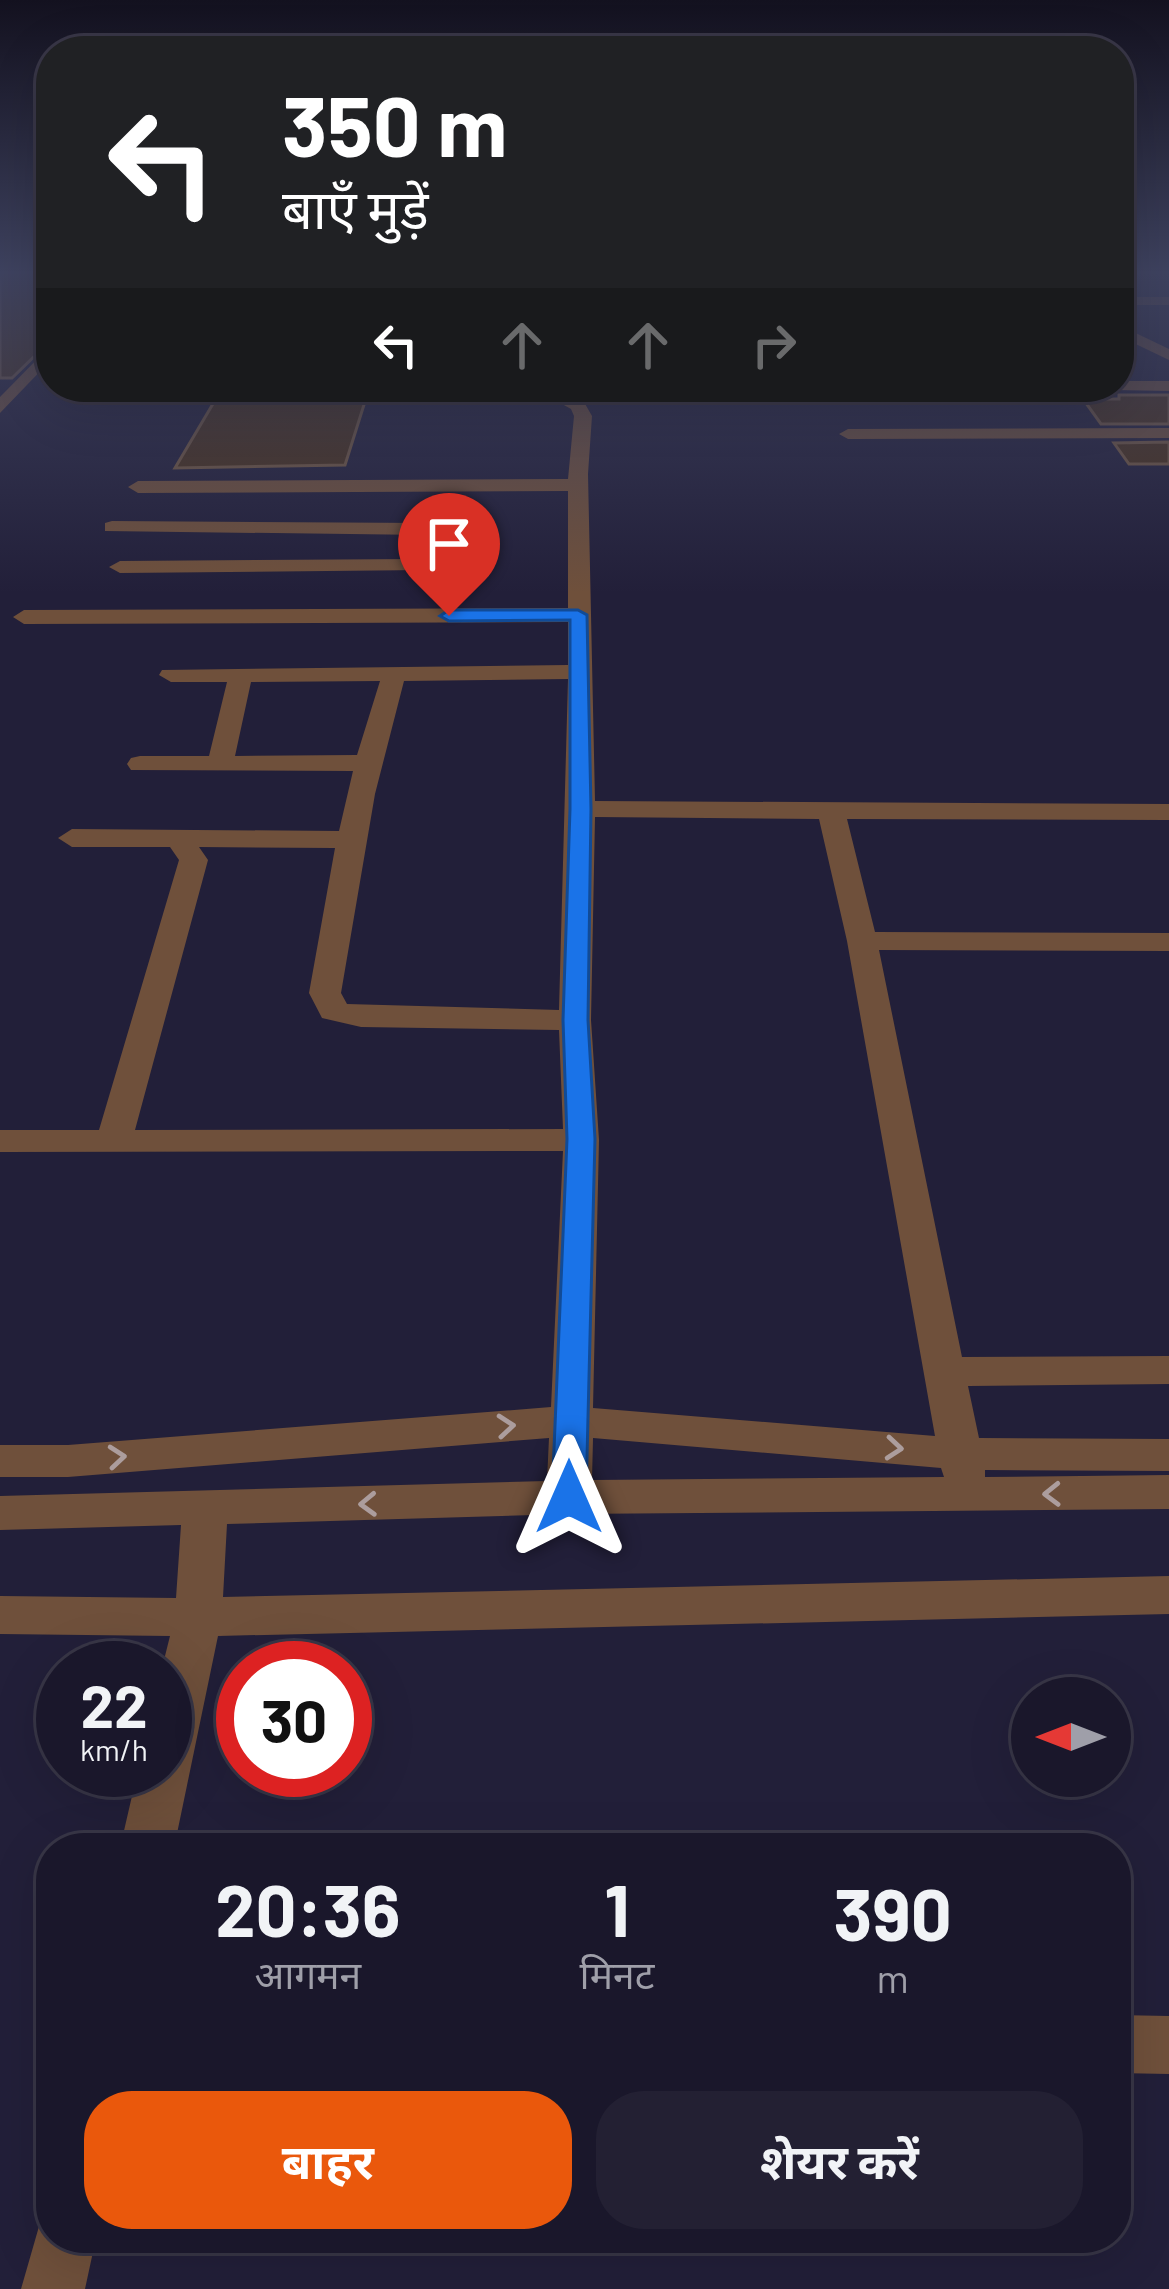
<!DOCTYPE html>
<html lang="hi">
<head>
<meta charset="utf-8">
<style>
  body { margin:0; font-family:Barlow,"Noto Sans Devanagari",sans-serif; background:#232033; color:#f1f3f6; height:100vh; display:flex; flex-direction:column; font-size:45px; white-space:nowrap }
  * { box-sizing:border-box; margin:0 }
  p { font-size:39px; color:#9f9fa9 }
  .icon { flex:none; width:66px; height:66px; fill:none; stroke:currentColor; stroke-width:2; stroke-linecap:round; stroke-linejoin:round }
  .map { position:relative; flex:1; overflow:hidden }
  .details { position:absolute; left:36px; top:1833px; width:1095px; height:420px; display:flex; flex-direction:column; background:#1a172b; border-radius:48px; box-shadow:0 12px 48px #0002,0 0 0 3px #383647 }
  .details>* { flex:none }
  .hud { position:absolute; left:36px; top:36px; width:1098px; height:366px; border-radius:48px; box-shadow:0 12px 48px #0002,0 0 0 3px #383647; background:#202124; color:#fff; overflow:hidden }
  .needle { width:78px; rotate:270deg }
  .tools { position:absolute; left:1011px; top:1677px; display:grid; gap:24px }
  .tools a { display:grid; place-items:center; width:120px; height:120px; border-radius:50%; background:#1a172b; box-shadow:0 12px 48px #0002,0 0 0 3px #383647; font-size:60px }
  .speed { position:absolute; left:36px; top:1641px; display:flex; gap:24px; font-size:60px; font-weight:700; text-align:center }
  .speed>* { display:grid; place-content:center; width:156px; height:156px; border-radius:50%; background:#1a172b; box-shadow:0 12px 48px #0002,0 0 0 3px #383647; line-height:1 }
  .speed small { font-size:30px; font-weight:400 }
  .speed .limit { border:18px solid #d22; background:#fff; color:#111 }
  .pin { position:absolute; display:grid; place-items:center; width:102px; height:102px; color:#fff; margin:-123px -51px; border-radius:50% 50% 50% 0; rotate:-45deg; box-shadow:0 0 12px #0007 }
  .pin .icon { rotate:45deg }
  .me { position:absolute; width:132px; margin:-66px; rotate:0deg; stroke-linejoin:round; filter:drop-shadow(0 0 9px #0008) }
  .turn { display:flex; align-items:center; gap:42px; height:252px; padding:0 48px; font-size:54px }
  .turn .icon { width:156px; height:156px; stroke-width:2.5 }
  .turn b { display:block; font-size:84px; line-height:102px }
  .lanes { display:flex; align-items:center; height:114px; padding:0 48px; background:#0003; justify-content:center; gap:60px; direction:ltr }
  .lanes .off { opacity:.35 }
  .eta { display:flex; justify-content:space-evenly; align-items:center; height:204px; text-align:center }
  .eta b { font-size:72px; font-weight:700; line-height:84px }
  .button { display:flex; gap:24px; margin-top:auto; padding:24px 48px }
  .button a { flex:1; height:138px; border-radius:48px; background:#ea580c; color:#fff; font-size:48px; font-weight:700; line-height:138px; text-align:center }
  .button a+a { background:#232033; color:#f1f3f6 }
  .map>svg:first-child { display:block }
  .building { fill:#48301a; stroke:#715740; stroke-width:3 }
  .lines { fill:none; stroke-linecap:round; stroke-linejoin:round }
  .minor { fill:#6f503b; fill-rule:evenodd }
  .oneway { stroke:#ac9d9d }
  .route { fill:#1a73e8; stroke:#114b97; stroke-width:3 }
</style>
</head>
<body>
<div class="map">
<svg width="1169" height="2289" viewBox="0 0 1169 2289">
  <rect width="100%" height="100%" fill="#221f39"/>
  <!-- building -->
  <path class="building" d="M0 272H51V340L12 378H0Z
    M308 392H368L345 465 175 468 217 397 306 398Z
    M1119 395H1169V424H1101L1083 399H1119Z
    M1169 442V464H1129L1114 443Z"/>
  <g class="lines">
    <!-- minor -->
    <path class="minor" d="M1119 297H1169V305H1119Z
      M1119 325 1169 349V360L1119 336Z
      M51 345V360L0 413V397Z
      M1119 381H1169V391L1113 390Z
      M532 387H554L584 402 592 416 588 474 595 801 1169 804V820L847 819 875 932 1169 933V951L879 950 962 1357 1169 1356V1384L968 1386 979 1438 1169 1439V1471L985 1470V1477L1169 1475V1509L569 1514 227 1524 223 1597 1169 1576V1614L218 1636 174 1848H120L138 1770H165L162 1668 170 1636 0 1634V1596L176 1598 181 1525 0 1530V1496L547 1481 549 1438 68 1477H0V1445H68L551 1407 563 1151 0 1152V1130H99L179 860 170 847H72L58 838 72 829 339 831 353 771 131 770 127 764 131 758 140 756H209L227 682H171L159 675 162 670 568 665V622L24 624 13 617 24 610 568 608V491L138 493 128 487 138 481 568 479 574 416 571 409ZM568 679 559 1010 347 1004 341 993 375 794 404 681ZM380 681 357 755 235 756 251 682ZM595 817 819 819 847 941 935 1436 593 1408 599 1140 591 1020ZM199 847 335 848 309 993 322 1018 361 1027 559 1030 563 1129 135 1130 208 860ZM593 1438 941 1468 944 1477 592 1480Z
      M943 387 934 392 833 393 824 388Z
      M1169 428V438L848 439 839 434 848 429Z
      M112 521 426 523 436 529 426 535 105 531V523Z
      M417 559 428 565 425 570 120 573 109 567 120 561Z
      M1116 2015 1169 2016V2074L1116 2073Z
      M51 2212V2238H96L85 2289H21L42 2216Z"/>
  </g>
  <!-- one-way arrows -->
  <defs><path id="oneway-chevron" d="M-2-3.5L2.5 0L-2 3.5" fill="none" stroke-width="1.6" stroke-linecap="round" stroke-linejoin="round" transform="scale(3)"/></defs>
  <g class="oneway">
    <use href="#oneway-chevron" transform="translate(506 1426) rotate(-5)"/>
    <use href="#oneway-chevron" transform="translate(894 1448) rotate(5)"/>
    <use href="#oneway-chevron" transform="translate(117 1457) rotate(-5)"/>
    <use href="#oneway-chevron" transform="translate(1052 1494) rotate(179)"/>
    <use href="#oneway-chevron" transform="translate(368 1504) rotate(178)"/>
  </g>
  <!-- sky -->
  <linearGradient id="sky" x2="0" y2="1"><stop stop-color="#13111f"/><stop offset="0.46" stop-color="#3e425f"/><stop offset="1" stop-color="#3e425f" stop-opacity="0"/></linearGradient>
  <rect width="1169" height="593" fill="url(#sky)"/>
  <!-- route -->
  <path class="route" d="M578 610 587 615 591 809 588 1020 595 1139 586 1497 581 1506 569 1510 557 1506 552 1497 567 1139 563 1020 570 809V620L449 621 440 616 449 610Z"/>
</svg>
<div class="tools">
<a><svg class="needle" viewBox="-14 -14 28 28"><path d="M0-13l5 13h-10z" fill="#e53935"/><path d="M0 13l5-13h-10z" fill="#9f9fa9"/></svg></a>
</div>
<div class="speed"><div>22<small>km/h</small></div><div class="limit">30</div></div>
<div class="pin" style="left:449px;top:616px;background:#d93025"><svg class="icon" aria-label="arrive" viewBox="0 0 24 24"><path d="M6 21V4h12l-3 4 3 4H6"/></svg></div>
<svg class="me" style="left:569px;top:1497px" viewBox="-20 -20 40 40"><path d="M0-17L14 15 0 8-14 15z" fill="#1a73e8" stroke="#fff" stroke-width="4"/></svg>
<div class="hud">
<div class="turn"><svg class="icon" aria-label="left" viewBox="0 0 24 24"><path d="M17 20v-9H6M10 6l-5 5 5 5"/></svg><div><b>350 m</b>बाएँ मुड़ें</div></div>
<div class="lanes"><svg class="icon" aria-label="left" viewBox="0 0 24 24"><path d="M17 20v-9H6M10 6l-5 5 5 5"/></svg><svg class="icon off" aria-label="ahead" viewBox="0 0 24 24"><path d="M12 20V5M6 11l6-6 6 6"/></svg><svg class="icon off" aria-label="ahead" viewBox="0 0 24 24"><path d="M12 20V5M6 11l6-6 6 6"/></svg><svg class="icon off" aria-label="right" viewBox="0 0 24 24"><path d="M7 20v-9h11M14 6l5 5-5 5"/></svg></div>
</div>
<section class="details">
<div class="eta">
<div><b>20:36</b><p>आगमन</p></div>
<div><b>1</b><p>मिनट</p></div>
<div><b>390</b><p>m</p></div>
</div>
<div class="button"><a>बाहर</a><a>शेयर करें</a></div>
</section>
</div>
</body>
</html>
